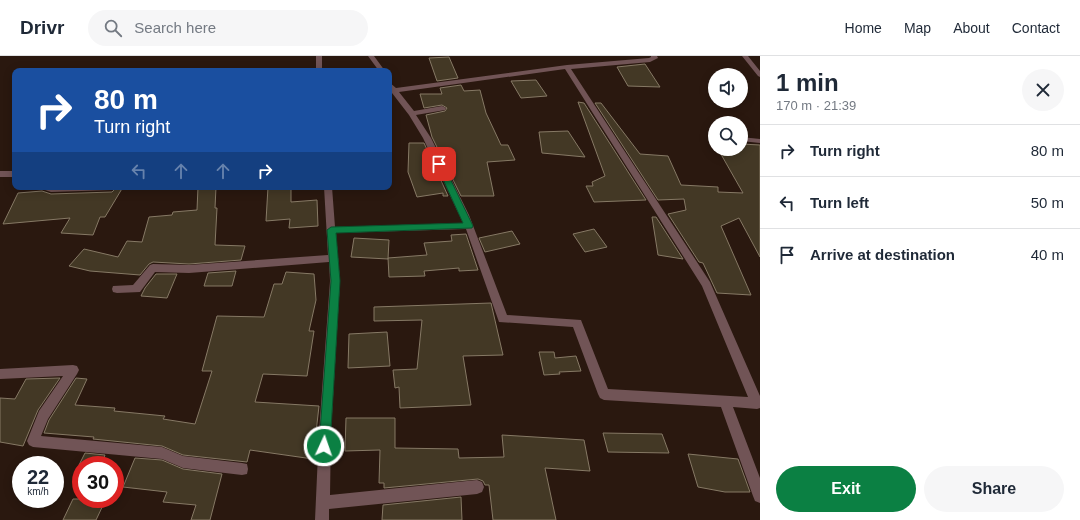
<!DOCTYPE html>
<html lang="en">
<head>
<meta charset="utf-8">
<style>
  body { margin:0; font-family:Arial,sans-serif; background:#f6f6f7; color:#1f2937; height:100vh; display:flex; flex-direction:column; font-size:15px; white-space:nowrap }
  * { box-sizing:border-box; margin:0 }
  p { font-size:13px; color:#747a83 }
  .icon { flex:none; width:22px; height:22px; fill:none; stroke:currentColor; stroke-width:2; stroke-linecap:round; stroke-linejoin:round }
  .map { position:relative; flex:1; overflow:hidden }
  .sheet { display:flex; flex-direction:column; background:#fff; width:320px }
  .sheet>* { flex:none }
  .banner { position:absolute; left:12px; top:12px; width:380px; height:122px; border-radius:8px; box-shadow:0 2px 10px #0003; background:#1a4fa0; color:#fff; overflow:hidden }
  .fabs { position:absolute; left:708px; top:12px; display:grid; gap:8px }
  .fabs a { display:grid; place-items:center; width:40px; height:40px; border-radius:50%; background:#fff; box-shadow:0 2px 10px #0003; font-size:20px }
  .speed { position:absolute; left:12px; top:400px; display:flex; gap:8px; font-size:20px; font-weight:700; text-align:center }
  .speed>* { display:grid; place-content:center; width:52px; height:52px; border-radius:50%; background:#fff; box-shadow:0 2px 10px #0003; line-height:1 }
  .speed small { font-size:10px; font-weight:400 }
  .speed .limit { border:6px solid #d22; background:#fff; color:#111 }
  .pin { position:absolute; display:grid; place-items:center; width:34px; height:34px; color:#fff; margin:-17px; border-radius:8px; box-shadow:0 2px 6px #0006 }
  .me { position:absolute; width:44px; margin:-22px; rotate:3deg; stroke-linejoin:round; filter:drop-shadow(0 0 3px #0008) }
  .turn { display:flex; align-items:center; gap:14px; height:84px; padding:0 16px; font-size:18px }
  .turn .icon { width:52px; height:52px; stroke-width:2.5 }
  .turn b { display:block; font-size:28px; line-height:34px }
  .lanes { display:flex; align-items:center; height:38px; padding:0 16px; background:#0003; justify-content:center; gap:20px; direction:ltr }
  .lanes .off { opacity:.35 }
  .round { display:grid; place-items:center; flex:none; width:42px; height:42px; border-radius:21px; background:#f6f6f7 }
  .summary { display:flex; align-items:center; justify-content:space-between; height:68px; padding:0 16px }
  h1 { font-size:24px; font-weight:800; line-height:30px }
  .action { display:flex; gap:8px; margin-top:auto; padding:8px 16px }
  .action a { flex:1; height:46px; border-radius:24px; background:#0b8043; color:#fff; font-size:16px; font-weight:800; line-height:46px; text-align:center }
  .action a+a { background:#f6f6f7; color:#1f2937 }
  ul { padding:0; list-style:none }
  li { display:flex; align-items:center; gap:12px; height:52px; padding:0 16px; border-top:1px solid #e0e1e3 }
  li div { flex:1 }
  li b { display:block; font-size:15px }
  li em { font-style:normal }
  header { display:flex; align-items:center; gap:24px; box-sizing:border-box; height:56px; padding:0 20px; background:#fff; border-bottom:1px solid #e0e1e3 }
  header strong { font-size:19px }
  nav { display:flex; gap:22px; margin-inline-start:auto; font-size:14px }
  .search { width:280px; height:36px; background:#f6f6f7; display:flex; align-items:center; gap:10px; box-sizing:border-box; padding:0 14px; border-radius:22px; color:#747a83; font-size:15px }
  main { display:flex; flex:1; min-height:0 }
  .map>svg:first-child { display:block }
  .building { fill:#433825; stroke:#867965 }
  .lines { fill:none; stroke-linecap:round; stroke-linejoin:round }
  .minor { fill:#715456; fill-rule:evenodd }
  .route { fill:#0b8043; stroke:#07532c }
</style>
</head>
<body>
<header>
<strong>Drivr</strong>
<div class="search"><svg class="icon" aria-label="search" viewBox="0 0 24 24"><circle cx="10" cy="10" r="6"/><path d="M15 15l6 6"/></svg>Search here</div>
<nav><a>Home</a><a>Map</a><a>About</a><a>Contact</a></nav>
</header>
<main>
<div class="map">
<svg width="760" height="464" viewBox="0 0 760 464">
  <rect width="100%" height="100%" fill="#2a180f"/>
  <!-- building -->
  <path class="building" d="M449 1 458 22 437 25 429 2Z
    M645 8 660 31 628 30 617 11Z
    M536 24 547 40 521 42 511 25Z
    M461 29 464 35 480 34 486 57 501 89H508L515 104 487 106 494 140H461L432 81 426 59 445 55 447 52 442 49 424 52 420 38H442L440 32Z
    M578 46 584 47 646 144 594 146 586 130H593L592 126 605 120Z
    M595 47H601L640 98 668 100 681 129 718 131V136L743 137 718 93H741V88L760 89V201L739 162 721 170 751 239 717 237 703 207 699 206 668 158 686 154 684 143 658 144Z
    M568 75 585 101 542 97 539 76Z
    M409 87H424L448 140H443V137L417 141 408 116Z
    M117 131H123L105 161H100L93 179 61 177 70 162 3 168 18 137 42 135 51 138 112 136Z
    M198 131H216L215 152H217L215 189 245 190 241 204 189 208 153 206 149 208 140 219 90 215 69 210 84 193 118 201 127 185 142 186 149 161 172 159 173 156 197 154Z
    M268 131H291V146L317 144 318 170 289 172 290 163 266 165Z
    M652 161H656L683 203 658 199Z
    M594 173 607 191 585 196 573 178Z
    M512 175 520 188 485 196 479 182Z
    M466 178 478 214 459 215V212L424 215 425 220 389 221 388 202 427 199 424 187 452 185 451 179Z
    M354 182 389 184 388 203 351 201Z
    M236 215 232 230H204L208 217Z
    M286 216 314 218 316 244 309 275H314L307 320 263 318 255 346 319 350 313 403 250 394 247 406 183 399 162 390 93 383 94 381 44 377 49 364 76 322 87 323 75 349 115 352 114 355 165 360 163 363 195 368 212 315H202L217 260 264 261 274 228H282Z
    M156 218H177L167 242 141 240 145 232Z
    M491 247 503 299 463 300 471 349 400 352 399 331 395 332 393 314 417 313 422 264 374 265V251Z
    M387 276 390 310 348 312 349 278Z
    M539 296H554L555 302 576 300 581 315 559 316 560 318 544 319Z
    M60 322 38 354 23 390 0 386V342L15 343 26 323Z
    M346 362H395V392L458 393 459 402 504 401 502 379 584 384 590 415 545 412 556 464H493L489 429H485L483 425 478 423 384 432V427H379L380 394 345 395Z
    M603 377 662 378 669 397 608 396Z
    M85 397 105 399 101 409H79Z
    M688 398 738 403 750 436H725L698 431Z
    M135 402 162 404 183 413 222 418 210 464H191L196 449 163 446 167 436 123 431Z
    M461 441 462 464H382L383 449Z
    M73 443H106L96 464H63Z"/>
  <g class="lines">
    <!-- minor -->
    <path class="minor" d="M316 0H322V15H316Z
      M368 0H374L385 15H379Z
      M651 0H657L658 2 650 6 571 13 710 226 760 340V352L757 353 733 351 760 422V447L755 445 753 440 721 351 604 344 600 342 598 338 573 271 499 266 466 173 336 177 340 225 331 376 330 439 477 424 482 426 484 431 482 436 477 438 329 453V464H315L319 376 330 225 329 206 189 217 155 216 140 236 117 237 113 236 112 233 113 230 133 229 150 209 153 208 189 209 328 199 324 131H332L335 171 463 167 423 82 409 59 392 37H389V26L396 32 567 9 649 2 651 1ZM565 13 702 230 748 341 608 333 581 264 507 259 469 159 431 82 416 59 445 54 446 52 442 50 414 55 399 36Z
      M742 0H748L760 15V21L758 20Z
      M741 81 760 83V87L741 85Z
      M0 115H15V121H0Z
      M41 131H116L112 134 51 136 42 133Z
      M73 309 77 310 79 314 77 318 48 363 41 380 162 391 183 400 242 407 247 408 248 413 247 418 242 419 183 412 162 403 33 391 29 389 27 385 39 355 63 320 0 323V313Z"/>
  </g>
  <!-- route -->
  <path class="route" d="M439 105 443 108 473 170 472 172 336 177 340 225 330 390 328 394 324 395 320 394 319 390 331 225 327 174 331 171 463 167 436 108Z"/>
</svg>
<div class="fabs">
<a><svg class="icon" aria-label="sound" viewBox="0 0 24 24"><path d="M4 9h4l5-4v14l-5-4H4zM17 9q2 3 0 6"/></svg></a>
<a><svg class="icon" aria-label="search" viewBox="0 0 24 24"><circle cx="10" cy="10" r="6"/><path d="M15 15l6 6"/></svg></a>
</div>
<div class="speed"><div>22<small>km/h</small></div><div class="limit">30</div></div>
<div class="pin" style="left:439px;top:108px;background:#d93025"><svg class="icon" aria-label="arrive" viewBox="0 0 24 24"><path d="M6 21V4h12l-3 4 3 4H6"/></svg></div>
<svg class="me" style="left:324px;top:390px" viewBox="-20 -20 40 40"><circle r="17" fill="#0b8043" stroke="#fff" stroke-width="3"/><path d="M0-11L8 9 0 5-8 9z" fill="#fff"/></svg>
<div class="banner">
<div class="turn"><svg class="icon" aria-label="right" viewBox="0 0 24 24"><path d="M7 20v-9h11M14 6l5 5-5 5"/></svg><div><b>80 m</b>Turn right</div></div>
<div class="lanes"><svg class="icon off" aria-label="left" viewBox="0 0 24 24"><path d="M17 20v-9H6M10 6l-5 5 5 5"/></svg><svg class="icon off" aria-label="ahead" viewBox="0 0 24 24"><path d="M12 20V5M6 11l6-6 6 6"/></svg><svg class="icon off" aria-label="ahead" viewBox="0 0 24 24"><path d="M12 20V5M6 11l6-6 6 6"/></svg><svg class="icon" aria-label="right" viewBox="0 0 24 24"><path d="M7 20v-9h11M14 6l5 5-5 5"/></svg></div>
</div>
</div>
<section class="sheet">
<div class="summary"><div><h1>1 min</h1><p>170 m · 21:39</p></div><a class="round"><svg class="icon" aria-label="close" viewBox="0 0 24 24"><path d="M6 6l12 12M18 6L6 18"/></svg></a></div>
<ul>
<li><svg class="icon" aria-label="right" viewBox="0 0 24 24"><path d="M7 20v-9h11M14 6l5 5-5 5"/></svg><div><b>Turn right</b></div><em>80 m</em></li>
<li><svg class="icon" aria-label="left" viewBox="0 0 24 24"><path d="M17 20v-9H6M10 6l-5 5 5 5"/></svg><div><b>Turn left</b></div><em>50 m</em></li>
<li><svg class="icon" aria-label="arrive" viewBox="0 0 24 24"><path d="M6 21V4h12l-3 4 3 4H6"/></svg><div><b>Arrive at destination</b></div><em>40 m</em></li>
</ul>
<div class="action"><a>Exit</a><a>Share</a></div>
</section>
</main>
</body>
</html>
